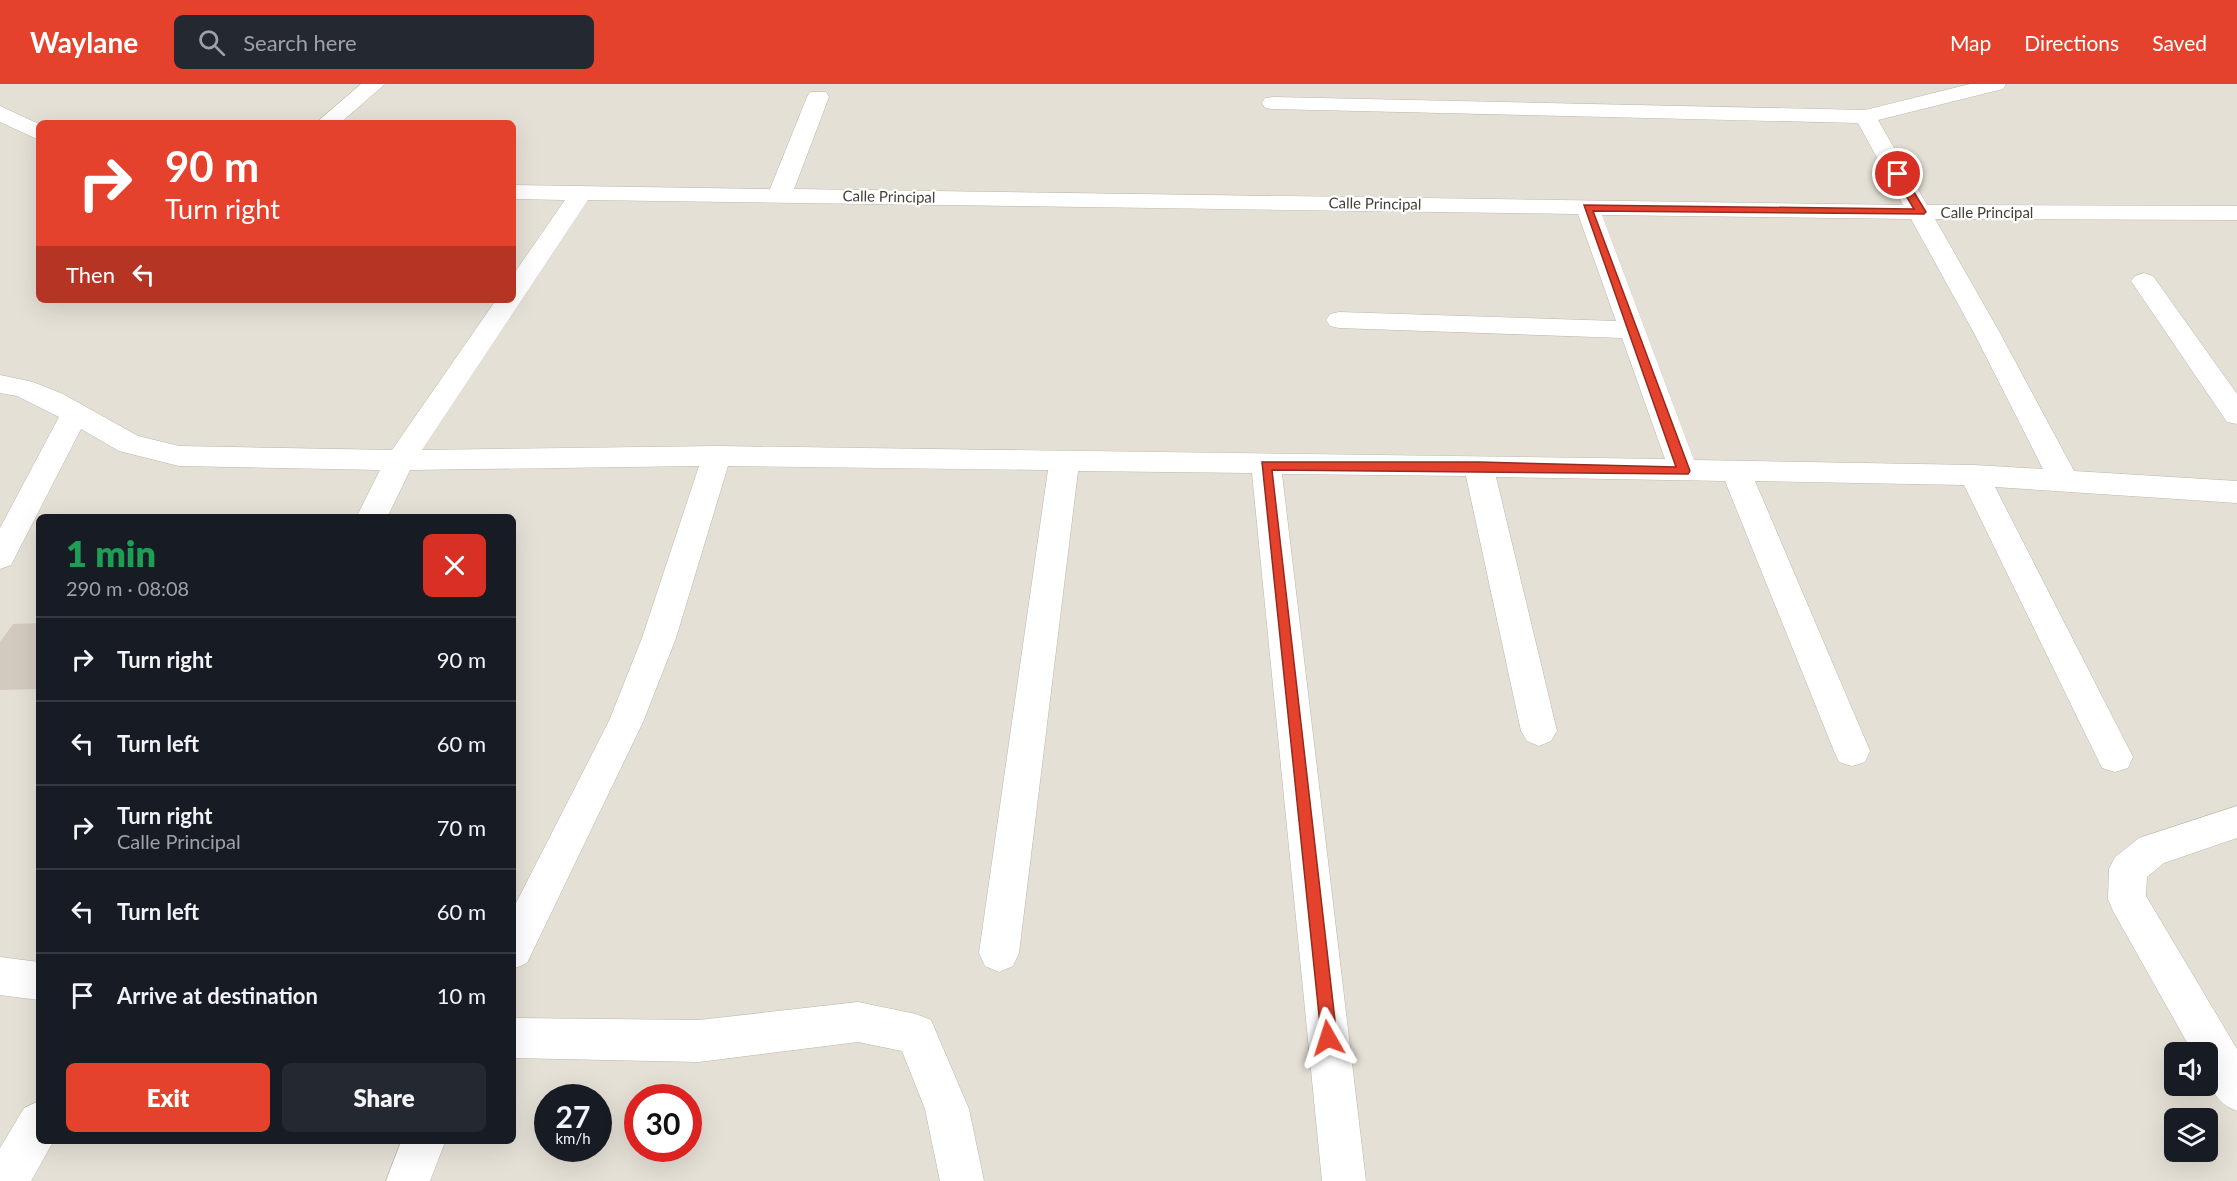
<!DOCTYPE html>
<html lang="en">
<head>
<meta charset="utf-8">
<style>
  body { margin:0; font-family:Lato,sans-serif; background:#242831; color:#f1f3f6; height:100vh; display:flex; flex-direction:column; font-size:22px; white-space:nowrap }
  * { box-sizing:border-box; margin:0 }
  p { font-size:20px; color:#9ea1a6 }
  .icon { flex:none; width:33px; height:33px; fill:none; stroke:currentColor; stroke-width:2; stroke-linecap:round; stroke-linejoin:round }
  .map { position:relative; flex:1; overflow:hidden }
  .side { position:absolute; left:36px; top:430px; width:480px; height:630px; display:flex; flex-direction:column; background:#171b24; border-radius:9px; box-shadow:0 6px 24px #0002 }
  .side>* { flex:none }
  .hud { position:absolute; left:36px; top:36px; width:480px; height:183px; border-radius:9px; box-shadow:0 6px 24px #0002; background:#e4422c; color:#fff; overflow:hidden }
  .fabs { position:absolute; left:2164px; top:958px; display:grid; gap:12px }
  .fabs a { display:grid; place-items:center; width:54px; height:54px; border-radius:9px; background:#171b24; box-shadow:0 6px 24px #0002; font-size:30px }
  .speed { position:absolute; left:534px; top:1000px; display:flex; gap:12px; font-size:30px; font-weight:700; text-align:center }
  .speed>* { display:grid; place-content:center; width:78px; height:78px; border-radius:50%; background:#171b24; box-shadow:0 6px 24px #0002; line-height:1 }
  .speed small { font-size:15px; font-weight:400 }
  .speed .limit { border:9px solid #d22; background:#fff; color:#111 }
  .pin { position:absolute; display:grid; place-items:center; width:51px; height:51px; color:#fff; margin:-26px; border:3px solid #fff; border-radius:50%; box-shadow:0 2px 6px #0007 }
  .me { position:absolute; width:66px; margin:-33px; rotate:354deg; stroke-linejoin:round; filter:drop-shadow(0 0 4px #0008) }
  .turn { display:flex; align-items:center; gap:21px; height:126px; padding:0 30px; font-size:27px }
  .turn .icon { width:78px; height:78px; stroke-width:2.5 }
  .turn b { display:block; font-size:42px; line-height:51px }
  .then { display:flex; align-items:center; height:57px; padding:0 30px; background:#0003; gap:12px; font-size:22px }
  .round { display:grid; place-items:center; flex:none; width:63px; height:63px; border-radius:9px; background:#242831 }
  .head { display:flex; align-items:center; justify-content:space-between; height:102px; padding:0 30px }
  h1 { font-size:36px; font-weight:800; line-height:45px; color:#1e9e55 }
  .button { display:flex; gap:12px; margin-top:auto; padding:12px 30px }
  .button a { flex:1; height:69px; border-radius:9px; background:#e4422c; color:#fff; font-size:24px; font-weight:800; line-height:69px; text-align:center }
  .button a+a { background:#242831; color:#f1f3f6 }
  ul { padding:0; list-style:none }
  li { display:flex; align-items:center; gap:18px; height:84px; padding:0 30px; border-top:2px solid #363941 }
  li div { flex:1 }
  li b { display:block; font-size:22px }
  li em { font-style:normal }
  header { display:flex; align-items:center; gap:36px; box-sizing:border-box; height:84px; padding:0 30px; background:#e4422c; color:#fff }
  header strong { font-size:28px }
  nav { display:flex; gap:33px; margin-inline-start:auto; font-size:21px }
  .search { width:420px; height:54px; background:#242831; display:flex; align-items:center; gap:15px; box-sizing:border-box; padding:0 21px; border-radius:9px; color:#9ea1a6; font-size:22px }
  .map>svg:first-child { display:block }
  .residential { fill:#e5e0d6; fill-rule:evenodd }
  .building { fill:#d2cabe }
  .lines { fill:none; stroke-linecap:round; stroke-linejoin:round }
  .street-casing { stroke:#bcb6ab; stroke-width:1 }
  .street { fill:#fff; fill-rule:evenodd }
  .route { fill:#e4422c; stroke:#942b1d; stroke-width:1.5 }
  .labels { text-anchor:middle; stroke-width:4.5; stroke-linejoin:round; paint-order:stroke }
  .far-street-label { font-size:15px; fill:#443f37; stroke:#fff }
</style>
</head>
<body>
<header>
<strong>Waylane</strong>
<div class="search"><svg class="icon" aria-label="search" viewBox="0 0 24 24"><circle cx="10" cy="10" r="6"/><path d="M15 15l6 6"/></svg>Search here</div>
<nav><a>Map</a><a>Directions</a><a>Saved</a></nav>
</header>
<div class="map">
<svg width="2237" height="1097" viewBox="0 0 2237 1097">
  <rect width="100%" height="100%" fill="#f2eee7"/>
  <!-- residential -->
  <path class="residential" d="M0 0H2237V1097H0ZM39 39H513V216H39ZM39 434H513V1058H39ZM2175 969H2208V1002H2175ZM548 1014H598V1065H548ZM638 1014H688V1065H638ZM2175 1035H2208V1068H2175Z"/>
  <!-- building -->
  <path class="building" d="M39 539V605L0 606V558L13 540Z"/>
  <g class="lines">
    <defs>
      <path id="street" d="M361 0H385L340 39H316Z
        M1970 0H2006L2003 5 1878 36 1927 121 2237 122V136L1935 135 2000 249 2074 387 2237 397V419L1995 403 2133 673 2128 684 2115 688 2102 684 1964 401 1755 397 1870 667 1865 678 1852 682 1839 678 1834 667 1725 397 1496 393 1557 647 1551 657 1539 662 1527 657 1521 647 1466 392 1282 390 1366 1097H1322L1252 389 1078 387 1019 869 1013 882 999 888 985 882 979 869 1048 386 728 382 676 554 643 638 527 879 513 885V825L609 637 642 554 699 382 410 386 387 434H356L380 386 179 382 119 367 81 345 11 481 0 485V444L59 333 17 312 0 309V291L33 298 63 310 138 352 179 362 392 366 496 216H513V191L565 116 513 115V101L770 105 807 13 810 8H826L829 13 794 105 1903 121 1858 39 1273 25 1265 24 1262 19 1265 14 1273 13 1865 26ZM588 116 1578 130 1616 237 1339 228 1330 230 1326 236 1330 242 1339 244 1622 254 1665 375 717 362 422 366ZM1602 131 1911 135 1974 249 2043 385 1974 381 1694 376Z
        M0 22 39 40V56L0 38Z
        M2144 189 2153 192 2237 310V340L2227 338 2131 197 2135 192Z
        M2237 722V754L2164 779 2147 793 2146 812 2237 965V1027C2209 1016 2208 996 2208 969H2193L2113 827 2108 815 2109 785 2115 773 2139 754Z
        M0 873 39 878V916L0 911Z
        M858 918 916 930 931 936 969 1025 984 1097H940L925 1025 902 967 858 958 699 978 513 974V934L699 936Z
        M39 1017V1058H53L31 1097H0V1064L24 1024Z
        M401 1058H445L430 1097H386Z"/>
    </defs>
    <!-- street casing -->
    <use href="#street" class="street-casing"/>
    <!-- street -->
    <use href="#street" class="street"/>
  </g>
  <!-- route -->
  <path class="route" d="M1898 87 1903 90 1926 128 1924 130 1593 127 1690 387 1688 390 1272 386 1337 954 1334 960 1328 962 1322 960 1262 378H1479L1676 383 1584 121 1914 125 1893 90Z"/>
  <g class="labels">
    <!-- far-street labels -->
    <g class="far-street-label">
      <text transform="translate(889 113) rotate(1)" y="5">Calle Principal</text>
      <text transform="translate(1375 120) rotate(1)" y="5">Calle Principal</text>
      <text x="1987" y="134">Calle Principal</text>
    </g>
  </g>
</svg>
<div class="fabs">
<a><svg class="icon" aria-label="sound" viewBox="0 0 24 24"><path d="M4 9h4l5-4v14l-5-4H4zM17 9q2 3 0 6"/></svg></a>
<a><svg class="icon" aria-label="layers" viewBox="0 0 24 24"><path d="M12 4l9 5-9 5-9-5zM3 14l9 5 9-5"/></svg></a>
</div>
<div class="speed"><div>27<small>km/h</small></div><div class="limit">30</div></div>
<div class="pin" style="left:1898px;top:90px;background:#d93025"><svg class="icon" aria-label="arrive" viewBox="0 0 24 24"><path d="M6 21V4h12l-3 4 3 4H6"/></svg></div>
<svg class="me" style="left:1328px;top:954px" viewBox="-20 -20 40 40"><path d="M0-17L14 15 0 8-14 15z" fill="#e4422c" stroke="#fff" stroke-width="4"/></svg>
<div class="hud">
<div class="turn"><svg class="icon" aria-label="right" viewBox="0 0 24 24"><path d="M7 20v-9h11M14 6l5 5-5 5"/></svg><div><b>90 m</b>Turn right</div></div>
<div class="then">Then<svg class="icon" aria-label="left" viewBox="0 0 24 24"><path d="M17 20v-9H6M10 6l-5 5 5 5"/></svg></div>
</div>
<section class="side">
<div class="head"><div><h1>1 min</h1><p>290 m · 08:08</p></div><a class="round" style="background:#d93025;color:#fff"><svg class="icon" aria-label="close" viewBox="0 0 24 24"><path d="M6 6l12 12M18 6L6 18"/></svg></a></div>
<ul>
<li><svg class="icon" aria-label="right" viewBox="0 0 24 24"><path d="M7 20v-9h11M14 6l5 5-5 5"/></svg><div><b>Turn right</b></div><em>90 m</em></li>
<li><svg class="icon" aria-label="left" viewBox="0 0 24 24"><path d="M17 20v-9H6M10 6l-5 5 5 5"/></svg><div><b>Turn left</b></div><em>60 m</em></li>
<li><svg class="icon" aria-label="right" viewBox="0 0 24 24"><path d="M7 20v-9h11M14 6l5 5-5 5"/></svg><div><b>Turn right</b><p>Calle Principal</p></div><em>70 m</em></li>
<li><svg class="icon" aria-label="left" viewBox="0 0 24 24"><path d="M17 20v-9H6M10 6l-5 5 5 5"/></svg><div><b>Turn left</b></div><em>60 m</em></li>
<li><svg class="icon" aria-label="arrive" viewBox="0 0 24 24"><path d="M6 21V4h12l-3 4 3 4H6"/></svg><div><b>Arrive at destination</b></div><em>10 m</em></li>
</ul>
<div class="button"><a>Exit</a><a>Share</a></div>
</section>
</div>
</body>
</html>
